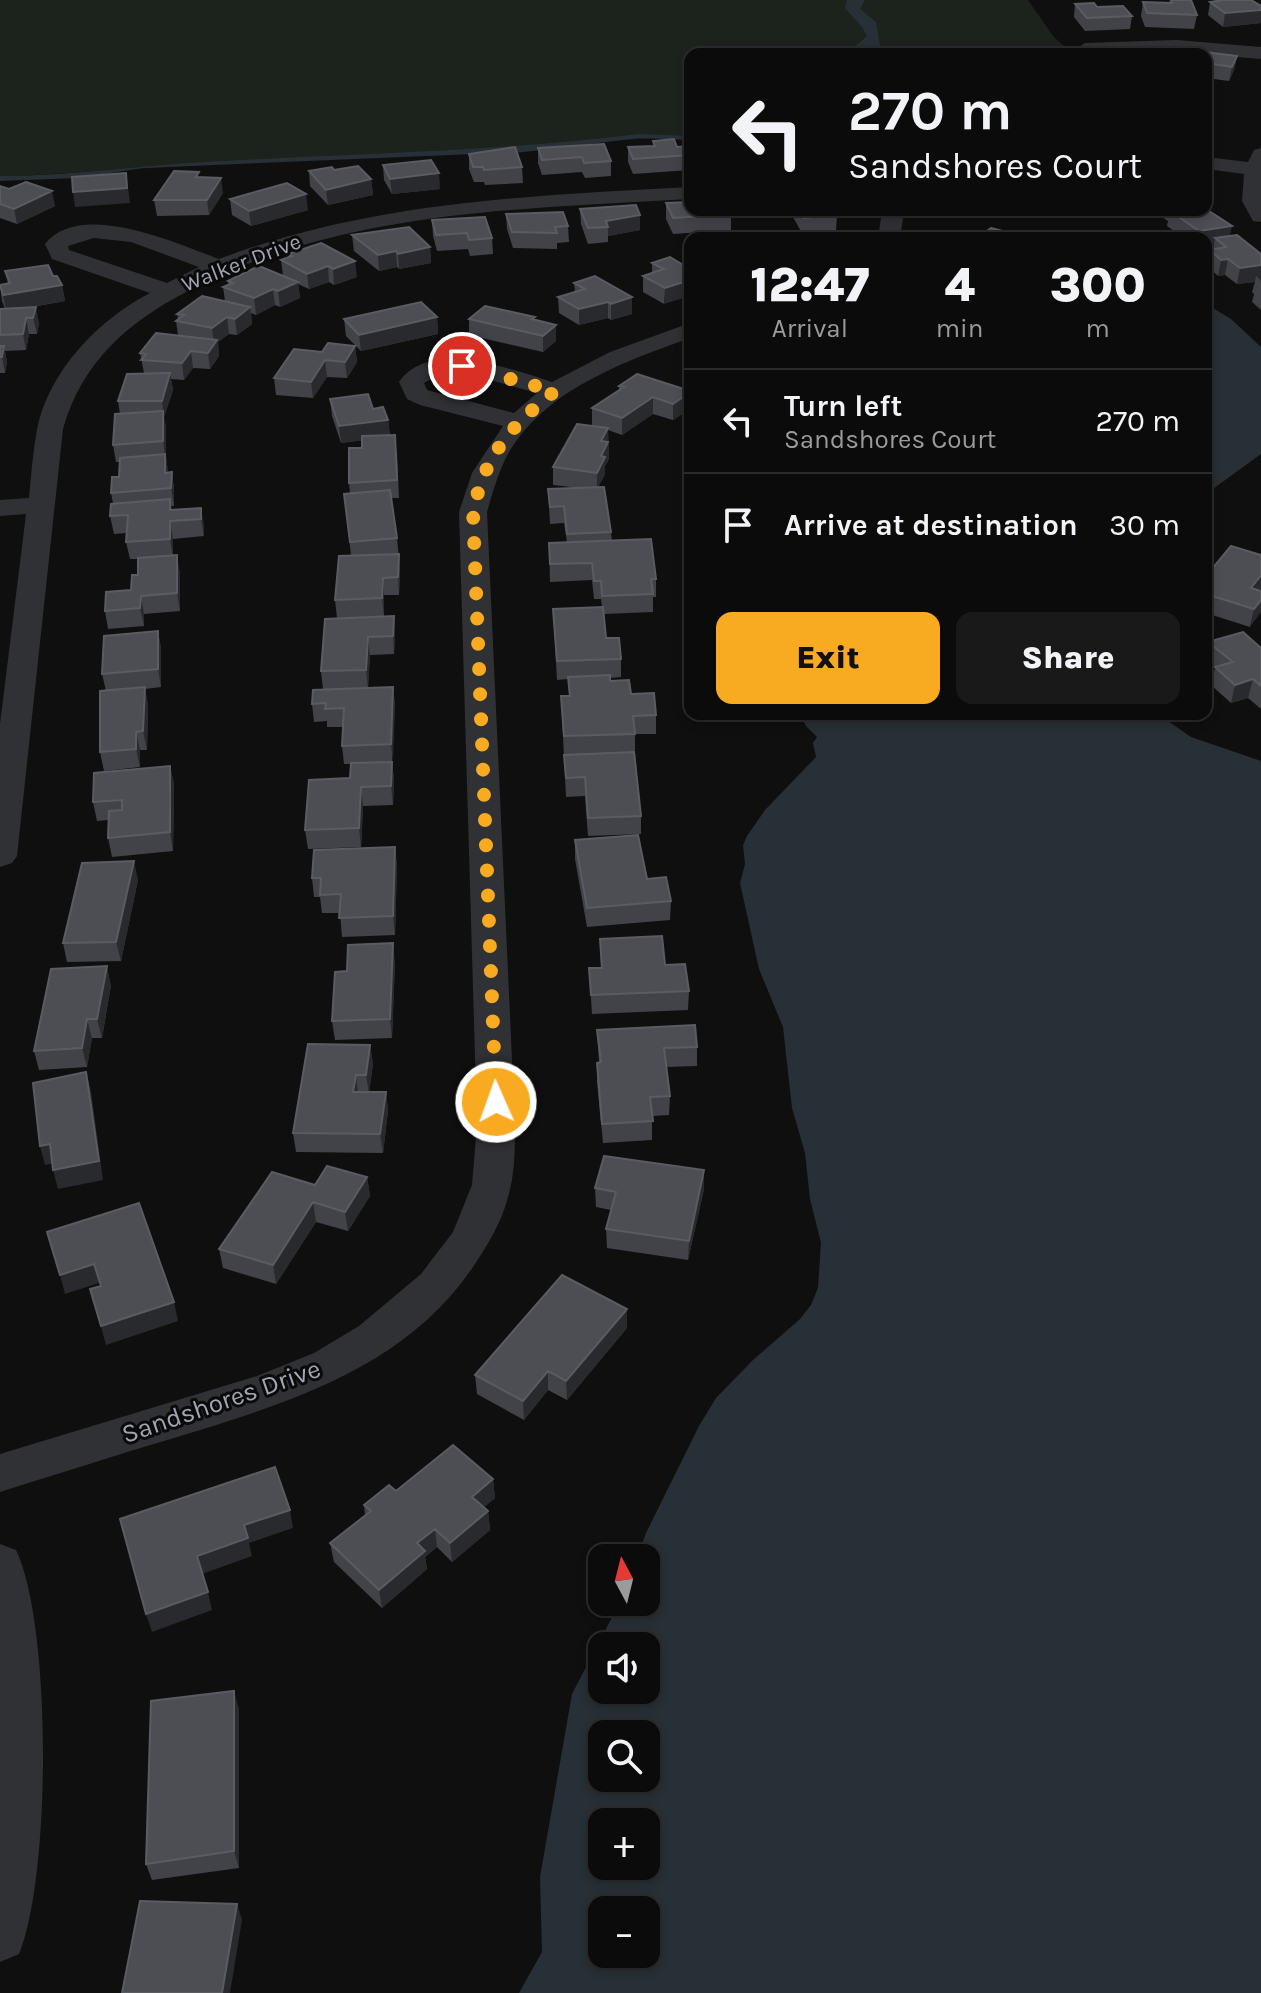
<!DOCTYPE html>
<html lang="en">
<head>
<meta charset="utf-8">
<style>
  body { margin:0; font-family:Karla,sans-serif; background:#19191a; color:#f1f3f6; height:100vh; display:flex; flex-direction:column; font-size:30px; white-space:nowrap }
  * { box-sizing:border-box; margin:0 }
  p { font-size:26px; color:#9a9b9d }
  .icon { flex:none; width:44px; height:44px; fill:none; stroke:currentColor; stroke-width:2; stroke-linecap:round; stroke-linejoin:round }
  .map { position:relative; flex:1; overflow:hidden }
  .panel { position:absolute; left:684px; top:232px; width:528px; height:488px; display:flex; flex-direction:column; background:#0b0b0c; border-radius:16px; box-shadow:0 4px 12px #0003,0 0 0 2px #2b2b2d }
  .panel>* { flex:none }
  .banner { position:absolute; left:684px; top:48px; width:528px; height:168px; border-radius:16px; box-shadow:0 4px 12px #0003,0 0 0 2px #2b2b2d; background:#0b0b0c; color:#f1f3f6; overflow:hidden }
  .needle { width:52px; rotate:353deg }
  .buttons { position:absolute; left:588px; top:1544px; display:grid; gap:16px }
  .buttons a { display:grid; place-items:center; width:72px; height:72px; border-radius:16px; background:#0b0b0c; box-shadow:0 4px 12px #0003,0 0 0 2px #2b2b2d; font-size:40px }
  .pin { position:absolute; display:grid; place-items:center; width:68px; height:68px; color:#fff; margin:-34px; border:4px solid #fff; border-radius:50%; box-shadow:0 2px 8px #0007 }
  .me { position:absolute; width:88px; margin:-44px; rotate:358deg; stroke-linejoin:round; filter:drop-shadow(0 0 6px #0008) }
  .turn { display:flex; align-items:center; gap:28px; height:168px; padding:0 32px; font-size:36px }
  .turn .icon { width:104px; height:104px; stroke-width:2.5 }
  .turn b { display:block; font-size:56px; line-height:68px }
  .eta { display:flex; justify-content:space-evenly; align-items:center; height:136px; text-align:center }
  .eta b { font-size:48px; font-weight:800; line-height:56px }
  .action { display:flex; gap:16px; margin-top:auto; padding:16px 32px }
  .action a { flex:1; height:92px; border-radius:16px; background:#f8ab20; color:#111; font-size:32px; font-weight:800; line-height:92px; text-align:center }
  .action a+a { background:#19191a; color:#f1f3f6 }
  ul { padding:0; list-style:none }
  li { display:flex; align-items:center; gap:24px; height:104px; padding:0 32px; border-top:2px solid #2b2b2d }
  li div { flex:1 }
  li b { display:block; font-size:30px }
  li em { font-style:normal }
  .map>svg:first-child { display:block }
  .green { fill:#1b231c }
  .water { fill:#273036; fill-rule:evenodd }
  .lines { fill:none; stroke-linecap:round; stroke-linejoin:round }
  .street { fill:#303135; fill-rule:evenodd }
  .wall { fill:#424348 }
  .shaded-wall { fill:#292a2d }
  .building { fill:#4c4e53; stroke:#595c62; stroke-width:2 }
  .route { stroke:#f8ab20; stroke-width:14; stroke-dasharray:0 25.2 }
  .labels { text-anchor:middle; stroke-width:6; stroke-linejoin:round; paint-order:stroke }
  .far-street-label { font-size:22px; fill:#9fa5b2; stroke:#0a0a0b }
  .street-label { font-size:26px; fill:#9fa5b2; stroke:#0a0a0b }
</style>
</head>
<body>
<div class="map">
<svg width="1261" height="1993" viewBox="0 0 1261 1993">
  <rect width="100%" height="100%" fill="#0f0f10"/>
  <!-- green -->
  <path class="green" d="M0 0H1028L1053 36 1073 54H690V136L0 177Z"/>
  <!-- water -->
  <path class="water" d="M847 0H865L860 9 876 22 880 45 874 54H847L867 36 862 27 845 8Z
    M639 134 690 136V140L639 138 524 152 143 168 78 178 0 181V176C75 176 150 164 225 161 364 153 502 151 639 134Z
    M1206 304 1231 319 1261 347V454L1206 494Z
    M800 714H1158L1191 737 1261 761V1993H519L542 1952 540 1877 572 1694 620 1602H646V1558H637L646 1533 699 1426 716 1398 753 1360 800 1319 811 1305 818 1288 821 1243 810 1199 805 1153 792 1108 783 1027 759 969 740 883 745 864 743 845 747 836 765 810 816 757 813 743 817 737 806 726ZM602 1646H646V1690H602ZM602 1734H646V1778H602ZM602 1822H646V1866H602ZM602 1910H646V1954H602Z"/>
  <g class="lines">
    <!-- street -->
    <path class="street" d="M1177 40 1261 47V59L1177 52 1083 54 1076 49 1085 43Z
      M1261 148V222L1253 221 1242 201 1244 174 1206 169V157L1248 162 1254 150Z
      M690 187V199C520 209 342 210 188 291 128 322 82 362 63 429L17 856 12 863 0 867V724L26 514 0 516V500L29 498C31 475 33 452 37 429 49 371 98 320 150 293L52 259 45 244C80 199 178 244 219 259 373 201 528 196 690 187ZM94 238 131 242 199 267 167 283 69 250 68 246Z
      M877 210H899L903 218 900 238H878L881 218Z
      M690 323V338C627 361 554 386 514 444 500 465 494 488 487 512L515 1125C515 1149 515 1174 508 1197 502 1222 487 1246 473 1267 404 1369 285 1404 174 1438 116 1455 58 1474 0 1492V1454L257 1376 314 1353 359 1326 421 1274 453 1232 472 1185 477 1125 459 512 472 473 503 426 420 405 407 399 399 382C429 338 511 369 552 382L610 352ZM440 374 479 377 537 393 514 413 427 390 424 383Z
      M0 1544 16 1550C52 1625 51 1877 19 1954L0 1962Z"/>
  </g>
  <!-- wall -->
  <path class="wall" d="M1170 0H1191L1197 15 1194 29 1145 27 1141 16 1143 2 1169 3Z
    M1214 0H1251L1261 6V23L1223 27 1208 15 1210 2H1214Z
    M1075 4 1097 7 1132 16 1130 29 1085 31 1074 17Z
    M1206 54 1237 56 1234 70 1229 81 1206 78Z
    M653 141 677 147 690 146V170L633 174 628 162V147L653 146Z
    M538 148 611 161V176L585 178 582 172 542 175 538 163Z
    M469 154 522 167 523 183 485 185 484 182H474L469 169Z
    M383 165 440 189 392 194 384 180Z
    M334 170 371 179 373 195 328 205 310 186 309 171Z
    M200 177 223 193 209 215 157 216 154 200Z
    M0 186 55 206 17 224 0 218Z
    M230 199 308 210 251 226 232 215Z
    M666 203 731 214V230L673 234 666 219Z
    M580 209 640 230 608 236V242L588 244 581 224Z
    M789 210H835L837 215 836 231 802 233Z
    M1163 210H1206L1230 236 1261 254V310L1252 302 1254 294 1252 292 1255 282 1237 284 1225 275 1218 276 1207 266 1210 250H1213L1214 244 1206 238H1184L1167 226 1168 221 1162 217Z
    M506 214 568 226 569 242 557 243V249L513 248 507 229Z
    M432 220 492 238 493 254 470 256 468 249 437 251 433 236Z
    M352 235 430 247 431 263 399 269 397 267 379 271 354 251Z
    M321 243 357 277 334 285 329 282 309 289 298 284 300 298 280 307 275 305 256 315 251 313 252 324 237 335 229 334 218 342 219 356 210 369 193 368 184 380 171 379 173 390 164 417 166 428V456L168 473 172 472 174 490V506H171L172 510 201 508 204 536 173 539V555L180 573V611L144 614V626L108 629 105 611 131 590 138 575V559H130L126 542 127 533 114 534 110 516 113 503 111 493 119 477 120 462H116L113 445 120 414 118 401 144 373 140 353 178 335 176 321 178 319 177 314 225 301 223 287 228 285V281L283 276 281 260 289 257 288 254Z
    M670 257 664 304 643 292V276L652 273V263Z
    M5 271 53 276 62 285 65 301 27 308 39 323 37 334H29L26 350 5 351 7 362 5 373H0V309H5L2 301 0 285 8 284Z
    M574 283 632 314 611 320 608 318 579 325 559 313 558 297 575 292Z
    M437 317 438 334 361 351 346 336 344 319Z
    M535 317V320L556 341 543 352 469 335V319Z
    M355 346 357 362 347 378 327 377 313 398 276 395 274 378 322 352Z
    M619 386 690 391V409L673 420 653 414 622 435 608 430 609 459 605 466V474L598 487 611 532 612 541 656 579V597H653V612L604 614 606 638 621 659V677L610 678V681L631 694 656 715V734H635V752L641 816V834L588 836 585 796 566 797 561 696H569L568 679 557 680 553 609 602 607 601 599H594L592 580 550 582 549 543 567 542 564 523 550 524 548 489 580 488 553 485V467L596 426 592 425V408L619 390Z
    M330 399 373 409 388 420 390 435 397 452 399 498H391L397 538 400 571 399 595H384V616L337 618 335 600 351 555 344 494 350 493 349 483 362 448V440L341 443 332 416Z
    M1261 555V588L1259 591 1250 627 1206 613V574Z
    M394 616 395 634 394 654 370 655 368 688 393 687 395 705 392 762 394 780 393 805 363 806 361 847 308 849 305 830 350 778 351 764H344L342 746 343 727H327V721L314 722 312 704 323 689 321 671Z
    M158 631 161 649V687L145 689 148 706 147 750H140V767L104 771 100 752 106 691 102 674Z
    M1208 642 1261 648V709L1248 698 1231 703 1211 685 1215 668 1206 661V653Z
    M170 766 174 785 173 851 112 857 108 838V820L97 821 93 802Z
    M575 840 647 879 671 901 670 920 587 927 575 859Z
    M395 847 397 866 395 935 342 937 340 913H322L320 897H314L312 878Z
    M138 880 121 961 67 962 63 943Z
    M600 939 665 965 689 991 688 1010 592 1014 589 968H601Z
    M395 962 392 1038 335 1040 332 1021Z
    M111 985 102 1038H92L87 1067 39 1070 34 1051Z
    M597 1030 697 1047V1066L666 1067 670 1096 669 1115 652 1116V1140L603 1143 597 1082V1063H599Z
    M370 1045 373 1064 369 1092H386L388 1111 383 1153 296 1152 293 1133Z
    M704 1170V1189L688 1260 607 1248 606 1229 611 1210 596 1207 595 1188Z
    M367 1177 370 1196 348 1231 316 1222 276 1284 223 1268 219 1249 315 1185Z
    M627 1328 567 1400 548 1390 524 1420 477 1394 475 1375Z
    M493 1479 495 1498 484 1507 488 1511 490 1530 452 1562 437 1547 425 1557 427 1569 382 1608 334 1562 330 1543 365 1515 364 1505 396 1491Z
    M239 1709V1868L152 1880 146 1864Z"/>
  <!-- shaded-wall -->
  <path class="shaded-wall" d="M1261 10V23L1223 27 1225 13Z
    M1237 56 1234 70 1229 81 1232 67Z
    M126 173 130 203 75 207 73 192Z
    M439 173 440 189 392 194 390 179Z
    M221 178 223 193 209 215 207 200Z
    M371 179 373 195 328 205 326 190Z
    M52 191 55 206 17 224 14 209Z
    M306 194 308 210 251 226 249 211Z
    M953 210H986L952 214Z
    M999 210H1018L1017 212 998 214Z
    M640 215V230L608 236V227L606 221Z
    M1232 226 1229 241 1215 238 1214 244 1206 245V238H1198L1199 231Z
    M430 247 431 263 399 269 398 254Z
    M396 251 397 267 379 271 378 255Z
    M1228 259 1225 275 1218 276 1221 260Z
    M355 261 357 277 334 285 333 269Z
    M1261 265V281L1256 276 1255 282 1237 284 1240 268Z
    M328 266 329 282 309 289 307 274Z
    M690 280V296L664 304 665 288Z
    M298 282 300 298 280 307 278 291Z
    M62 285 65 301 6 311 3 295Z
    M273 289 275 305 256 315 254 298Z
    M632 297V314L611 320V304Z
    M608 302V318L579 325V309Z
    M36 307 39 323 37 334 33 318Z
    M250 307 252 324 237 335 235 319Z
    M227 317 229 334 218 342 219 356 210 369 208 353 214 344 212 328Z
    M437 317 438 334 361 351 359 335Z
    M26 318 29 334 26 350 23 334Z
    M556 325V341L543 352V336Z
    M4 346 7 362 5 373 2 357Z
    M355 346 357 362 347 378 345 362Z
    M191 351 193 368 184 380 182 363Z
    M325 360 327 377 313 398 311 382Z
    M170 373 173 390 164 417 162 401Z
    M690 392V409L673 420V404Z
    M653 397V414L622 435V418Z
    M163 411 166 428V456L168 472V490L165 473V456L163 441Z
    M388 420 390 437 341 443 339 426Z
    M608 428 609 459 605 466V474L597 490V473L601 441Z
    M172 472 174 490V506L171 488Z
    M201 508 204 525V536L201 519Z
    M170 521 173 539V556L170 539Z
    M399 554 400 571 399 595 398 577Z
    M177 555 180 573V611L177 593Z
    M1261 575V588L1247 606 1251 588Z
    M383 578 384 595V616L382 598Z
    M141 596 144 614V626L140 608Z
    M1261 600V612L1250 627 1254 609Z
    M394 616 395 634 394 654 393 636Z
    M158 631 161 649V687L158 669Z
    M368 637 370 655 368 688 366 670Z
    M1253 679 1248 698 1231 703 1235 685Z
    M145 687 148 706 147 750 143 731Z
    M393 687 395 705 393 762 391 744Z
    M136 732 140 750V767L136 749Z
    M392 762 394 780 393 805 391 786Z
    M170 766 174 785 173 851 170 832Z
    M361 787 363 806 361 847 359 828Z
    M395 847 397 866 395 935 393 916Z
    M134 861 138 880 121 961 116 942Z
    M393 943 395 962 392 1038 390 1019Z
    M107 966 111 985 102 1038 97 1019Z
    M87 1019 92 1038 87 1067 82 1048Z
    M370 1045 373 1064 369 1094 366 1075Z
    M86 1072 91 1091 103 1180 58 1189 53 1170Z
    M356 1075 358 1094 353 1092Z
    M386 1092 388 1111 383 1153 380 1134Z
    M50 1144 55 1163 45 1165 40 1146Z
    M704 1170V1189L688 1260 689 1241Z
    M367 1177 370 1196 348 1231 345 1212Z
    M313 1202 316 1222 276 1284 273 1265Z
    M94 1264 99 1283 65 1294 60 1275Z
    M174 1302 178 1321 106 1345 101 1326Z
    M627 1309V1328L567 1400 566 1381Z
    M548 1371V1390L524 1420 523 1401Z
    M493 1479 495 1498 474 1516 472 1497Z
    M290 1510 293 1528 249 1543 252 1556 202 1574 197 1556 244 1525Z
    M488 1511 490 1530 452 1562 450 1543Z
    M435 1529 437 1547 425 1557 427 1569 382 1608 379 1590 417 1543Z
    M208 1592 212 1610 152 1632 146 1614Z
    M234 1691 239 1709V1868L234 1851Z
    M237 1904 242 1920 230 1993H222Z"/>
  <!-- building -->
  <path class="building" d="M1171 0H1191L1197 15 1147 13 1143 2 1172 3Z
    M1218 0H1251L1261 6V10L1225 13 1210 2 1219 1Z
    M1094 3 1097 7 1123 6 1132 16 1087 18 1075 4Z
    M1189 50 1237 56 1232 67 1206 63V54H1187Z
    M1111 52H1164L1166 54H1113Z
    M1206 114 1212 115 1209 126H1206Z
    M674 139 677 147 690 146V155L633 159 628 147 655 146 653 141Z
    M604 144 611 161 584 163 582 157 542 160 538 148Z
    M515 147 522 167 484 170 483 167H473L469 154Z
    M431 160 439 173 390 179 383 165Z
    M358 166 371 179 326 190 309 171 332 167 334 170Z
    M174 171 199 172 196 177 221 178 207 200H154Z
    M126 173 127 188 73 192 72 177Z
    M26 182 52 191 14 209 0 204V186L9 189Z
    M287 183 306 194 249 211 230 199Z
    M690 202V210H729L731 214 673 218 666 203Z
    M636 205 640 215 606 221 608 227 588 228 580 209Z
    M1206 209 1232 226 1199 231 1170 211Z
    M799 210H835L837 215 803 218Z
    M563 212 568 226 555 227 557 233 512 232 506 214Z
    M485 217 492 238 469 240 467 233 436 235 432 220Z
    M409 227 430 247 398 254 396 251 378 255 352 235Z
    M991 228 1022 236 1019 238H977Z
    M762 233 772 238H747Z
    M1237 235 1261 254V265L1240 268 1228 259 1221 260 1210 250 1226 247 1215 238Z
    M321 243 355 261 333 269 328 266 307 274 281 260 292 256 288 254Z
    M670 257 685 266 690 264V280L665 288 643 276 664 269 652 263Z
    M48 265 53 276H57L62 285 3 295 0 285 10 283 5 271Z
    M259 266 298 282 278 291 273 289 254 298 223 287 233 283 228 281Z
    M595 276 632 297 611 304 608 302 579 309 558 297 585 289 574 283Z
    M202 296 250 307 235 319 227 317 212 328 176 321 184 315 177 314Z
    M421 302 437 317 359 335 344 319Z
    M485 306 535 317 532 319 556 325 543 336 469 319Z
    M36 307 33 318H26L23 334 0 335V309Z
    M156 333 217 340 208 353 191 351 182 363 141 360 146 354 140 353Z
    M328 343 355 346 345 362 325 360 311 382 274 378 294 349 322 352Z
    M0 346H4L2 357H0Z
    M170 373 162 401H118L127 374Z
    M637 374 690 391V392L673 404 653 397 622 418 592 408 624 387 619 386Z
    M368 394 373 409 383 407 388 420 339 426 330 399Z
    M163 411V441L113 445 115 414Z
    M577 424 608 428 601 441 608 442 601 456 605 457 597 473 553 467Z
    M395 435 397 480 349 483V448H362V436Z
    M165 454V473L172 472 171 488 111 493 112 477H119L120 458Z
    M604 487 611 532 567 534 564 506 550 507 548 489Z
    M390 490 397 538 350 542 344 494Z
    M170 499V510L201 508V519L170 521V539L126 542 128 515 110 516 111 504Z
    M651 539 656 579H651L653 594 602 596 601 581H594L592 563 550 564 549 543Z
    M1231 546 1261 555V575L1251 588 1261 591V600L1254 609 1206 594V574L1207 575Z
    M399 554 398 577 383 578 382 598 335 600 339 556Z
    M177 555V593L141 596 140 608 105 611 106 592 131 590 132 575H138V558Z
    M603 607 606 638H619L621 659 557 661 553 609Z
    M394 616 393 636 368 637 366 670 321 671 325 619Z
    M158 631V669L102 674 104 636Z
    M1243 632 1261 648V686L1253 679 1235 685 1215 667 1233 662 1208 642Z
    M610 675V681L629 680 631 694 654 693 656 715 633 716 635 734 564 736 561 696H570L568 677Z
    M145 687 143 731 136 732V749L100 752V691Z
    M393 687 391 744 342 746 344 708 325 709 326 703 312 704 313 690Z
    M634 752 641 816 588 818 585 777 566 778 564 755Z
    M392 762 391 786 361 787 359 828 305 830 309 780 350 778 351 763Z
    M170 766V832L108 838 109 811 122 810V800L93 802 94 773Z
    M638 835 647 879 666 877 671 901 587 908 575 840Z
    M395 847 393 916 339 918 341 894 320 895 321 878H312L314 850Z
    M134 861 116 942 63 943 82 863Z
    M662 936 665 965 685 964 689 991 591 995 589 968H602L600 939Z
    M393 943 390 1019 332 1021 335 972 347 971 348 945Z
    M107 966 97 1019H87L82 1048 34 1051 51 969Z
    M695 1025 697 1047 664 1048 670 1096 650 1097 653 1121 602 1124 597 1063 601 1062 597 1030Z
    M308 1044 370 1045 366 1075H356L353 1092H386L380 1134 293 1133Z
    M86 1072 99 1161 53 1170 50 1144 40 1146 33 1083Z
    M604 1156 704 1170 689 1241 606 1229 616 1192 595 1188Z
    M327 1166 367 1177 345 1212 313 1202 273 1265 219 1249 272 1172 315 1185Z
    M139 1203 174 1302 101 1326 90 1289 101 1286 94 1264 60 1275 47 1232Z
    M562 1275 627 1309 566 1381 548 1371 523 1401 475 1375Z
    M453 1445 493 1479 472 1497 488 1511 450 1543 435 1529 417 1543 425 1551 379 1590 330 1543 371 1511 364 1505 389 1485 396 1491Z
    M275 1467 290 1510 244 1525 248 1538 197 1556 208 1592 146 1614 120 1519Z
    M234 1691V1851L146 1864 151 1701Z
    M140 1901 237 1904 222 1993H122Z"/>
  <g class="lines">
    <!-- route -->
    <path class="route" d="M462 366 555 391C510 427 485 455 473 512L496 1102"/>
  </g>
  <g class="labels">
    <!-- far-street labels -->
    <g class="far-street-label">
      <text transform="translate(241 262) rotate(-21)" y="8">Walker Drive</text>
    </g>
    <!-- street labels -->
    <g class="street-label">
      <text transform="translate(221 1401) rotate(-19)" y="9">Sandshores Drive</text>
    </g>
  </g>
</svg>
<div class="buttons">
<a><svg class="needle" viewBox="-14 -14 28 28"><path d="M0-13l5 13h-10z" fill="#e53935"/><path d="M0 13l5-13h-10z" fill="#9a9b9d"/></svg></a>
<a><svg class="icon" aria-label="sound" viewBox="0 0 24 24"><path d="M4 9h4l5-4v14l-5-4H4zM17 9q2 3 0 6"/></svg></a>
<a><svg class="icon" aria-label="search" viewBox="0 0 24 24"><circle cx="10" cy="10" r="6"/><path d="M15 15l6 6"/></svg></a>
<a>+</a>
<a>−</a>
</div>
<div class="pin" style="left:462px;top:366px;background:#d93025"><svg class="icon" aria-label="arrive" viewBox="0 0 24 24"><path d="M6 21V4h12l-3 4 3 4H6"/></svg></div>
<svg class="me" style="left:496px;top:1102px" viewBox="-20 -20 40 40"><circle r="17" fill="#f8ab20" stroke="#fff" stroke-width="3"/><path d="M0-11L8 9 0 5-8 9z" fill="#fff"/></svg>
<div class="banner">
<div class="turn"><svg class="icon" aria-label="left" viewBox="0 0 24 24"><path d="M17 20v-9H6M10 6l-5 5 5 5"/></svg><div><b>270 m</b>Sandshores Court</div></div>
</div>
<section class="panel">
<div class="eta">
<div><b>12:47</b><p>Arrival</p></div>
<div><b>4</b><p>min</p></div>
<div><b>300</b><p>m</p></div>
</div>
<ul>
<li><svg class="icon" aria-label="left" viewBox="0 0 24 24"><path d="M17 20v-9H6M10 6l-5 5 5 5"/></svg><div><b>Turn left</b><p>Sandshores Court</p></div><em>270 m</em></li>
<li><svg class="icon" aria-label="arrive" viewBox="0 0 24 24"><path d="M6 21V4h12l-3 4 3 4H6"/></svg><div><b>Arrive at destination</b></div><em>30 m</em></li>
</ul>
<div class="action"><a>Exit</a><a>Share</a></div>
</section>
</div>
</body>
</html>
